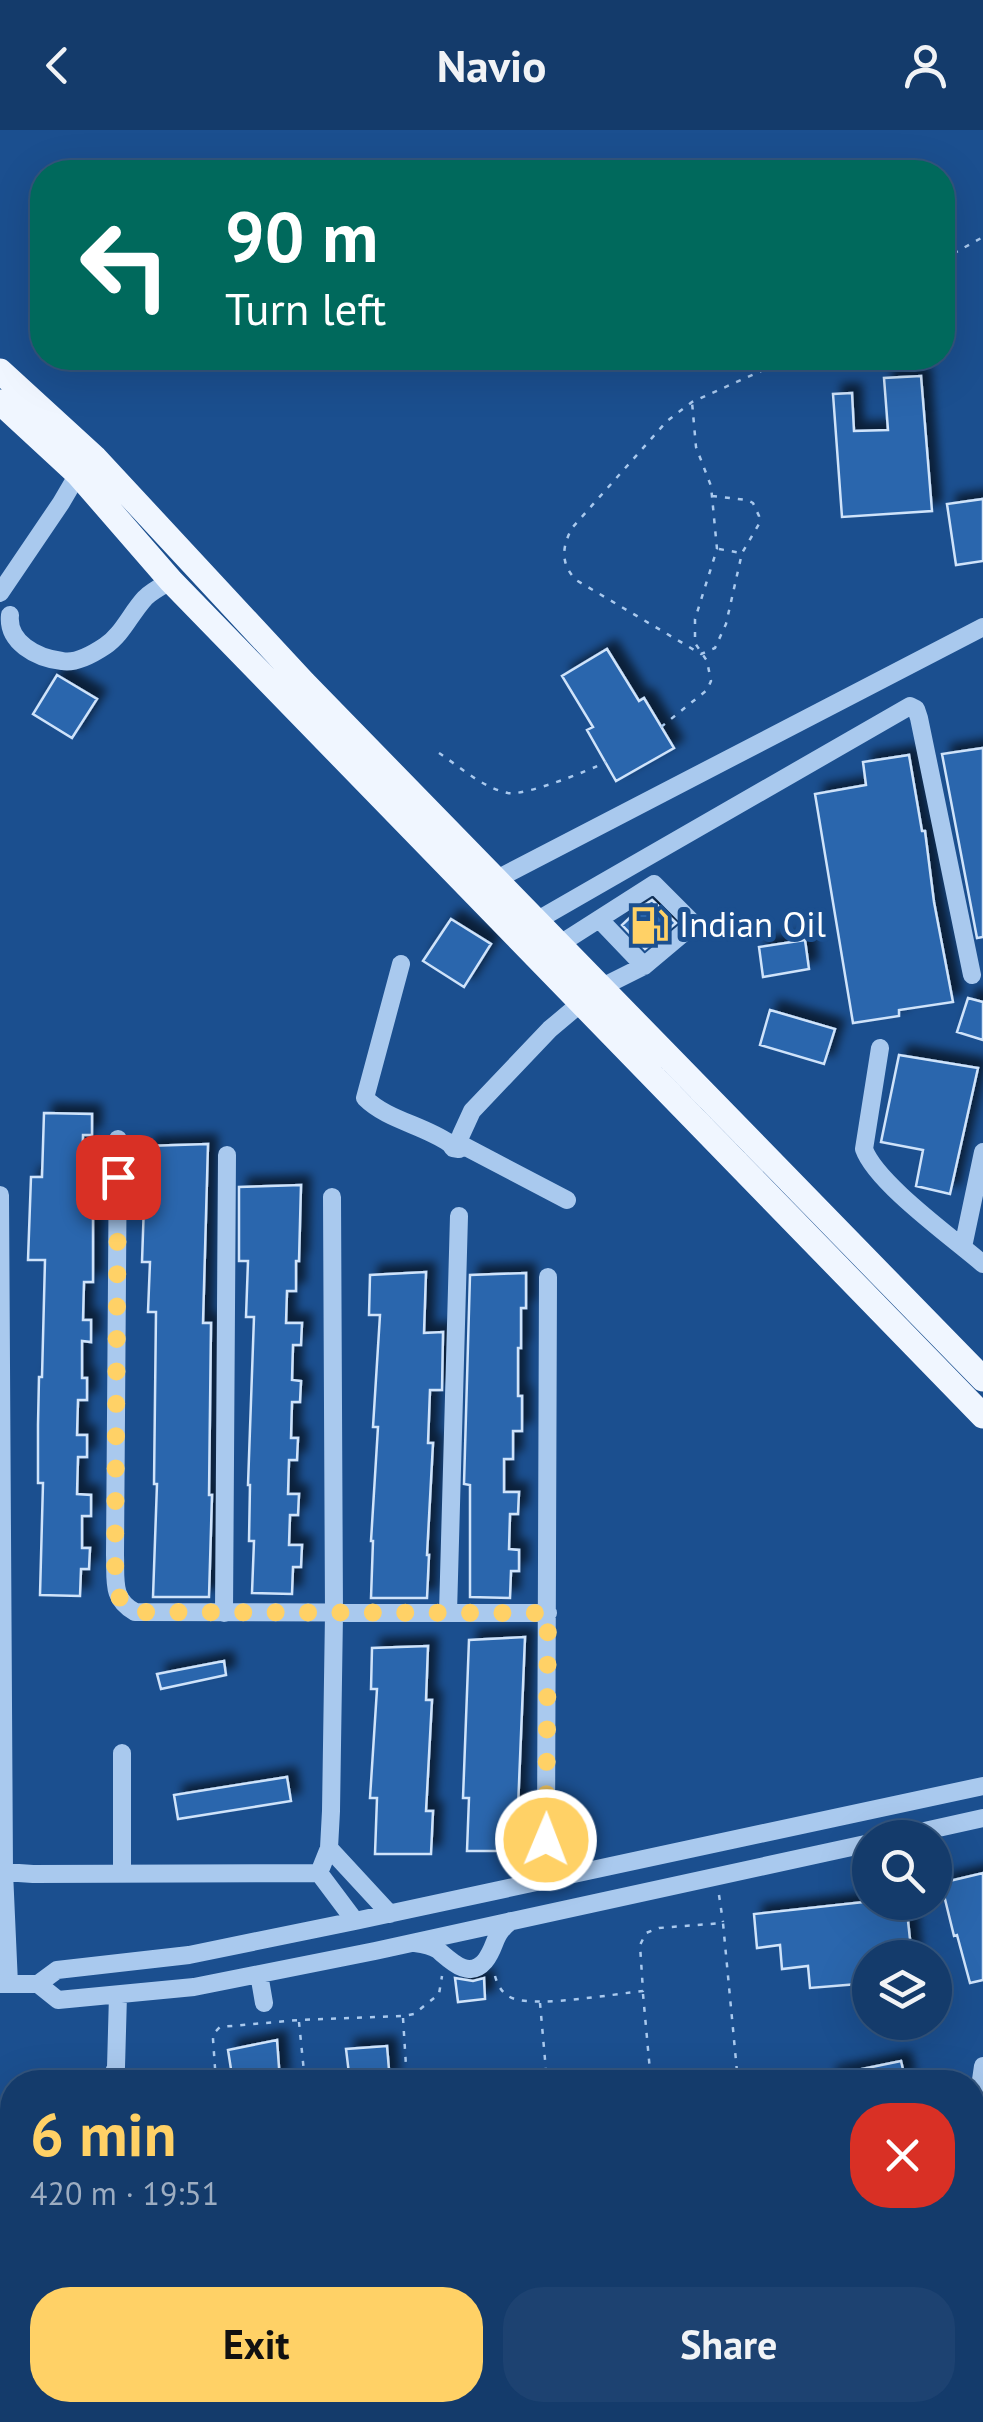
<!DOCTYPE html>
<html lang="en">
<head>
<meta charset="utf-8">
<style>
  body { margin:0; font-family:"PT Sans",sans-serif; background:#1d4271; color:#f1f3f6; height:100vh; display:flex; flex-direction:column; font-size:38px; white-space:nowrap }
  * { box-sizing:border-box; margin:0 }
  p { font-size:32px; color:#9dadc1 }
  .icon { flex:none; width:55px; height:55px; fill:none; stroke:currentColor; stroke-width:2; stroke-linecap:round; stroke-linejoin:round }
  .map { position:relative; flex:1; overflow:hidden }
  .panel { position:absolute; left:0px; top:1940px; width:985px; height:352px; display:flex; flex-direction:column; background:#143b6b; border-radius:40px 40px 0 0; box-shadow:0 10px 40px #0002,0 0 0 2px #33557e }
  .panel>* { flex:none }
  .banner { position:absolute; left:30px; top:30px; width:925px; height:210px; border-radius:40px; box-shadow:0 10px 40px #0002,0 0 0 2px #33557e; background:#00695c; color:#fff; overflow:hidden }
  .fabs { position:absolute; left:852px; top:1690px; display:grid; gap:20px }
  .fabs a { display:grid; place-items:center; width:100px; height:100px; border-radius:50%; background:#143b6b; box-shadow:0 10px 40px #0002,0 0 0 2px #33557e; font-size:50px }
  .pin { position:absolute; display:grid; place-items:center; width:85px; height:85px; color:#fff; margin:-42px; border-radius:20px; box-shadow:0 5px 15px #0006 }
  .me { position:absolute; width:110px; margin:-55px; rotate:1deg; stroke-linejoin:round; filter:drop-shadow(0 0 8px #0008) }
  .turn { display:flex; align-items:center; gap:35px; height:210px; padding:0 30px; font-size:45px }
  .turn .icon { width:130px; height:130px; stroke-width:2.5 }
  .turn b { display:block; font-size:70px; line-height:85px }
  .round { display:grid; place-items:center; flex:none; width:105px; height:105px; border-radius:40px; background:#1d4271 }
  .summary { display:flex; align-items:center; justify-content:space-between; height:170px; padding:0 30px }
  h1 { font-size:60px; font-weight:600; line-height:75px; color:#ffd166 }
  .button { display:flex; gap:20px; margin-top:auto; padding:20px 30px }
  .button a { flex:1; height:115px; border-radius:40px; background:#ffd166; color:#111; font-size:40px; font-weight:600; line-height:115px; text-align:center }
  .button a+a { background:#1d4271; color:#f1f3f6 }
  header { display:flex; justify-content:space-between; align-items:center; height:130px; padding:0 30px; background:#143b6b; font-size:45px; font-weight:600 }
  .map>svg:first-child { display:block }
  .building { fill:#2a66ad; stroke:#cfe3fa; stroke-width:2.5; filter:url(#shadow) }
  .lines { fill:none; stroke-linecap:round; stroke-linejoin:round }
  .path { stroke:#a9c9ee; stroke-width:2.5; stroke-dasharray:5 8; stroke-linecap:butt }
  .minor { stroke:#a9c9ee; stroke-width:18 }
  .major { stroke:#f0f6ff; stroke-width:25 }
  .route { stroke:#ffd166; stroke-width:18; stroke-dasharray:0 32.4 }
  .labels { text-anchor:middle; stroke-width:10; stroke-linejoin:round; paint-order:stroke }
  .poi-label { font-size:35px; fill:#fff; stroke:#1b4f8f; text-anchor:start }
</style>
</head>
<body>
<header><svg class="icon" aria-label="back" viewBox="0 0 24 24"><path d="M15 5l-7 7 7 7"/></svg>Navio<svg class="icon" aria-label="person" viewBox="0 0 24 24"><circle cx="12" cy="8" r="4"/><path d="M4 21q1-7 8-7t8 7"/></svg></header>
<div class="map">
<svg width="983" height="2292" viewBox="0 0 983 2292">
  <defs>
    <filter id="shadow"><feDropShadow dx="9" dy="-9" stdDeviation="5" flood-color="#0009"/></filter>
  </defs>
  <rect width="100%" height="100%" fill="#1b4f8f"/>
  <!-- building -->
  <path class="building" d="M921 246 932 381 842 387 833 264 852 263 854 301 888 300 884 248Z
    M983 369V431L956 435 947 374Z
    M607 519 639 571 644 568 674 618 616 651 587 600 593 597 562 546Z
    M57 545 97 569 72 608 33 584Z
    M983 618V807L977 808 942 624Z
    M909 625 922 701H925L934 772 953 872 899 880V886L853 893 815 664 866 655 863 632Z
    M652 770 676 793 645 819 622 795 640 778Z
    M451 789 491 814 464 857 423 831Z
    M805 810 809 839 763 847 759 817Z
    M968 868 983 872V910L957 902Z
    M770 880 835 899 824 934 760 915Z
    M899 925 978 938 950 1064 916 1056 923 1020 881 1012Z
    M44 983 92 984V1005H83L82 1046 93 1045V1152H84L83 1190H91V1212L82 1211V1248H87V1270H78L77 1305H87V1327H78L77 1364 91 1365V1386H82V1418H90L89 1439H81L80 1466 40 1465 43 1353H38V1295L39 1247H42L45 1130H28L31 1047H42Z
    M208 1014 203 1193H211L209 1365H212L209 1467H153L157 1354H154L156 1182H148L150 1132H142L146 1016Z
    M301 1055 299 1131H296V1161H287L286 1193H302L301 1215H293L292 1250 301 1251 300 1272H292L291 1308H298L297 1330H289L288 1364H299L298 1385H290L289 1415H302L301 1437H293L292 1464 252 1463 254 1411H249L250 1355H248L254 1187H246L248 1131H239V1057Z
    M426 1142 424 1203 443 1202 442 1260H430L428 1313H433L427 1425H429L427 1468H371L373 1411H371L378 1297H373L380 1185H369L370 1145Z
    M526 1143V1178H521V1218H518V1266H522V1301H513V1329H504V1362H519L518 1384H510L509 1419 519 1420V1441H511L510 1468 470 1467V1355L464 1354 470 1145Z
    M525 1507 518 1678H525L523 1721H467L469 1668H463L469 1510Z
    M428 1516 426 1570H432L426 1681H433L431 1724H375L377 1668H370L377 1559H371L372 1518Z
    M224 1531 226 1545 161 1559 157 1544Z
    M287 1647 291 1671 178 1689 174 1665Z
    M983 1743V1850L970 1853 957 1805 954 1806 941 1753Z
    M864 1772H906L912 1828H870V1853L810 1858 808 1836 782 1839 780 1815 757 1818 754 1784Z
    M455 1848 473 1851 484 1848 485 1869 458 1872Z
    M277 1910 280 1951 233 1952 228 1920Z
    M387 1916 390 1952H350L346 1919Z
    M901 1931 906 1952H828V1946Z"/>
  <g class="lines">
    <!-- path -->
    <path class="path" d="M942 130 983 107
      M712 366 747 370 753 373 759 386V394L742 423 726 494 715 518 701 524 576 450C560 433 562 417 572 398L667 291 692 272 770 237 784 228
      M719 419 741 423
      M661 597 707 560 711 551 707 531 695 513V489L717 419 711 356 696 317 692 272
      M439 623C460 637 483 658 508 663 525 666 588 641 606 632
      M719 1765 723 1792
      M495 1846C498 1857 504 1866 515 1869 540 1877 614 1864 643 1861L640 1815 646 1803 659 1798 723 1793 738 1952
      M643 1864 651 1952
      M540 1873 547 1952
      M403 1888 407 1952
      M299 1892 305 1952
      M216 1952 213 1909 214 1903 220 1897 299 1890 403 1886 414 1884 439 1864 442 1846"/>
    <!-- minor -->
    <path class="minor" d="M0 463 61 373 78 344
      M10 485C7 512 36 528 62 531 76 534 93 524 105 516 122 505 131 483 145 468 152 461 162 456 171 451
      M495 750 983 497
      M600 790 644 836
      M536 791 910 576 916 579 919 588 972 845
      M560 814 654 754 694 794 644 836 600 858
      M401 834 365 968C387 990 423 995 449 1013
      M880 918 864 1019C876 1053 953 1108 983 1134
      M461 1005 472 981 550 899 581 873
      M118 1009 115 1425C116 1450 111 1469 135 1482L548 1483
      M449 1012 453 1018 459 1019 464 1016 567 1070
      M0 1065 4 1742 33 1744 319 1743 355 1791
      M963 1117 983 1022
      M224 1483 227 1025
      M448 1483 459 1086
      M893 1708 983 1688
      M546 1710 548 1147
      M329 1718 390 1784
      M4 1742 9 1854
      M319 1743 329 1718 331 1681 334 1484 332 1067
      M122 1744V1623
      M415 1813C423 1814 431 1815 438 1820 451 1831 469 1850 485 1831 497 1816 492 1805 511 1791
      M259 1844 264 1873
      M0 1854H38L57 1840 189 1825 355 1791 983 1656
      M38 1854 58 1870 194 1857 375 1821 870 1713
      M110 1952 116 1937 118 1865
      M972 2013 983 1936
      M972 2076 983 2126
      M0 2256 12 2249"/>
    <!-- major -->
    <path class="major" d="M0 241 95 328 304 553 983 1249
      M0 272 78 344 171 451 983 1286"/>
  </g>
  <g class="lines">
    <!-- route -->
    <path class="route" d="M118 1047 115 1426C116 1450 111 1469 135 1482L548 1483 546 1710"/>
  </g>
  <!-- icons -->
  <defs>
    <symbol id="fuel-bare" viewBox="-9 -9 18 18"><path d="M-5.5-6h7V0h2V4h1.3V-2.5L3-4.5l.8-.8L6-3V5H2.5V1h-1V6h-7ZM-4.2-4.7v3.2H.2V-4.7Z" fill="#ffd166" stroke="#1b4f8f" stroke-width="2.5" paint-order="stroke"/></symbol>
  </defs>
  <g fill-rule="evenodd">
    <use href="#fuel-bare" x="622" y="768" width="55" height="55"/>
  </g>
  <g class="labels">
    <!-- poi labels -->
    <g class="poi-label">
      <text x="679" y="807">Indian Oil</text>
    </g>
  </g>
</svg>
<div class="fabs">
<a><svg class="icon" aria-label="search" viewBox="0 0 24 24"><circle cx="10" cy="10" r="6"/><path d="M15 15l6 6"/></svg></a>
<a><svg class="icon" aria-label="layers" viewBox="0 0 24 24"><path d="M12 4l9 5-9 5-9-5zM3 14l9 5 9-5"/></svg></a>
</div>
<div class="pin" style="left:118px;top:1047px;background:#d93025"><svg class="icon" aria-label="arrive" viewBox="0 0 24 24"><path d="M6 21V4h12l-3 4 3 4H6"/></svg></div>
<svg class="me" style="left:546px;top:1710px" viewBox="-20 -20 40 40"><circle r="17" fill="#ffd166" stroke="#fff" stroke-width="3"/><path d="M0-11L8 9 0 5-8 9z" fill="#fff"/></svg>
<div class="banner">
<div class="turn"><svg class="icon" aria-label="left" viewBox="0 0 24 24"><path d="M17 20v-9H6M10 6l-5 5 5 5"/></svg><div><b>90 m</b>Turn left</div></div>
</div>
<section class="panel">
<div class="summary"><div><h1>6 min</h1><p>420 m · 19:51</p></div><a class="round" style="background:#d93025;color:#fff"><svg class="icon" aria-label="close" viewBox="0 0 24 24"><path d="M6 6l12 12M18 6L6 18"/></svg></a></div>
<div class="button"><a>Exit</a><a>Share</a></div>
</section>
</div>
</body>
</html>
